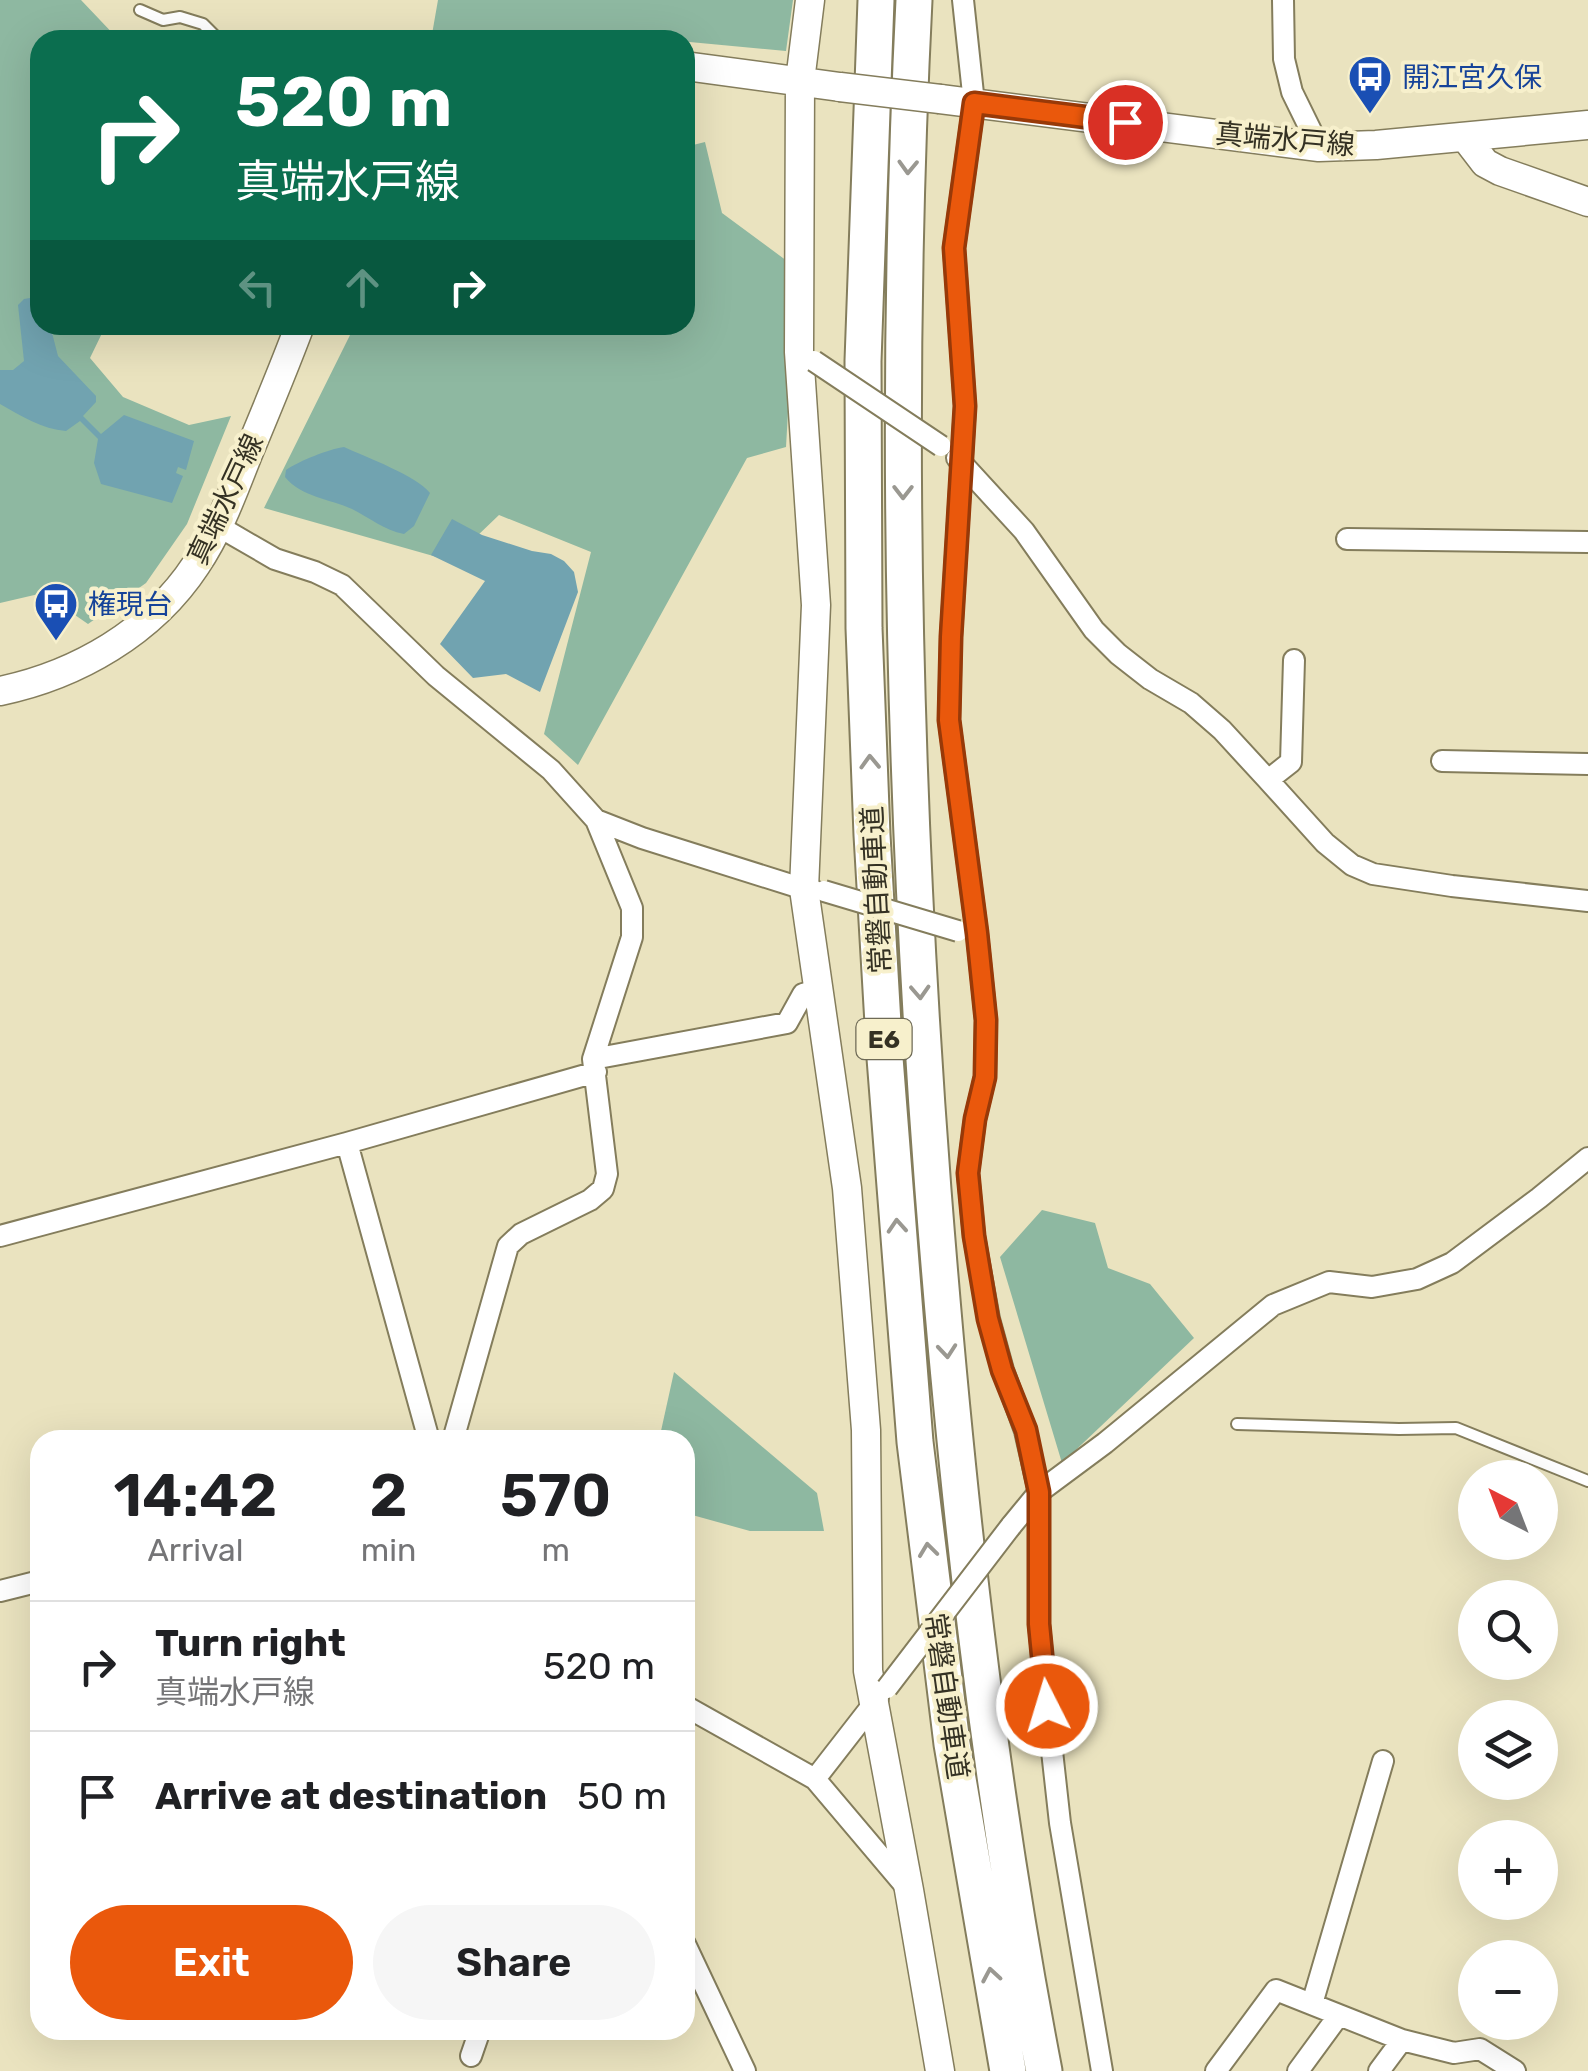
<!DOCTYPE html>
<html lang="en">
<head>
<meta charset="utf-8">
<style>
  body { margin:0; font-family:Rubik,"Noto Sans JP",sans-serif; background:#f6f6f6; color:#202124; height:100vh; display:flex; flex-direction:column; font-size:38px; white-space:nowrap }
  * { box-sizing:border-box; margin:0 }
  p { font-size:32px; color:#757577 }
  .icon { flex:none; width:55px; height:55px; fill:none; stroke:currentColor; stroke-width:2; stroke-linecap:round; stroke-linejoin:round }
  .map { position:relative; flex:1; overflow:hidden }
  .drawer { position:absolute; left:30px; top:1430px; width:665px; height:610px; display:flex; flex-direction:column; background:#fff; border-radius:30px; box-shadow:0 10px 40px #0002 }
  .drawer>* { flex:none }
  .banner { position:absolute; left:30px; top:30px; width:665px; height:305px; border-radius:30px; box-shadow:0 10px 40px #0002; background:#0b6e4f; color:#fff; overflow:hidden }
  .needle { width:65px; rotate:318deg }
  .fabs { position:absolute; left:1458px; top:1460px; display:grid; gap:20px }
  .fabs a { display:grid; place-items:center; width:100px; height:100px; border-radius:50%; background:#fff; box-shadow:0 10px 40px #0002; font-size:50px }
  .pin { position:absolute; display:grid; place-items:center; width:85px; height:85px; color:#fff; margin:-42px; border:5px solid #fff; border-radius:50%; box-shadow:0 2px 10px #0007 }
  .me { position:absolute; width:110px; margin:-55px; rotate:355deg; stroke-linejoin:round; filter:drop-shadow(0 0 8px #0008) }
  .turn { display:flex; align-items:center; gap:35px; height:210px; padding:0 40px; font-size:45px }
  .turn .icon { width:130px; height:130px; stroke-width:2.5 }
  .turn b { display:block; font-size:70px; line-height:85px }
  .lanes { display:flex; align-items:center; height:95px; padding:0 40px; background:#0003; justify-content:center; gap:50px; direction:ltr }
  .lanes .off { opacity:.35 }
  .eta { display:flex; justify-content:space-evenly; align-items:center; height:170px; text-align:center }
  .eta b { font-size:60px; font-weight:600; line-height:70px }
  .button { display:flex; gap:20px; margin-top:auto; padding:20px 40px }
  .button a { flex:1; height:115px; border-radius:60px; background:#ea580c; color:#fff; font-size:40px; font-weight:600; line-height:115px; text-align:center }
  .button a+a { background:#f6f6f6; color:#202124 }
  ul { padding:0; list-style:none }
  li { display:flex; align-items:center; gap:30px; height:130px; padding:0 40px; border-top:2px solid #e0e0e0 }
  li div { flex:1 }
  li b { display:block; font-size:38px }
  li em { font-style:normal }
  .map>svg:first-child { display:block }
  .forest { fill:#8eb8a1 }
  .water { fill:#71a3b0 }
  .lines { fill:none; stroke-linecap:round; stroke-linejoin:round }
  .lane-casing { stroke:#847d5c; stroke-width:14 }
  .street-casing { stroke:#847d5c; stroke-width:24 }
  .secondary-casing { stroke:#847d5c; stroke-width:31 }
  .highway-casing { stroke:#847d5c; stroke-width:39 }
  .lane { stroke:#fff; stroke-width:10 }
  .street { stroke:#fff; stroke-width:20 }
  .secondary { stroke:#fff; stroke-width:28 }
  .highway { stroke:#fff; stroke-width:35 }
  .street-bridge-casing { stroke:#847d5c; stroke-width:24; stroke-linecap:butt }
  .secondary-bridge-casing { stroke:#847d5c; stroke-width:31; stroke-linecap:butt }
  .street-bridge { stroke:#fff; stroke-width:20 }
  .secondary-bridge { stroke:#fff; stroke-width:28 }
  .oneway { stroke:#9a9891 }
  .route-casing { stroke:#983908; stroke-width:25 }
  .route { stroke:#ea580c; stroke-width:18 }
  .labels { text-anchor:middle; stroke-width:8; stroke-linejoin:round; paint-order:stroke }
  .shield { fill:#f7f0cc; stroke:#6e6a56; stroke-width:2.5 }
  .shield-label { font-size:25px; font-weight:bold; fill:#343123 }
  .transit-label { font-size:28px; fill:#164399; stroke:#f7f0cc; text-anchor:start }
  .street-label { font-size:28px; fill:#343123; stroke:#f7f0cc }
</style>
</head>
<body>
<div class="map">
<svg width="1588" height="2071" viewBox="0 0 1588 2071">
  <rect width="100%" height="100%" fill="#eae3bf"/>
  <!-- forest -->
  <path class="forest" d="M0 0H81L119 40H40V325H106L90 358 123 397 189 425 231 416 187 524 146 583 88 624 43 593 0 603Z
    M438 0H793L786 51 626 36 534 40H431Z
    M705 142 722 213 787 261 791 360 786 447 747 458 578 765 544 734 591 552 499 515 451 561 264 508 355 325H685V147Z
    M1042 1210 1095 1223 1108 1268 1150 1284 1194 1338 1062 1463 1000 1257Z
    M674 1372 817 1493 824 1531H750L685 1513V1440H659Z"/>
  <!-- water -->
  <path class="water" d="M30 298 40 307V325H50L58 356 96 396V402L83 416 101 434 124 415 194 441 186 470 178 467 176 473 183 476 172 503 101 484 94 463 98 439 80 421 66 431C42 429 21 416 0 404V370H13L24 361 18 305 24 299Z
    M344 447C366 457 417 476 430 493L414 526 404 534C384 530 370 518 352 509 330 499 301 497 285 477L286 470C299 461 329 449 344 447Z
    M452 519 482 535 532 551 551 554 564 561 574 572 578 592 540 692 506 674 473 678 440 644 485 581 431 555Z"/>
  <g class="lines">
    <defs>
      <path id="lane" d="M140 10 163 20 180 17 203 24 219 40
        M1237 1424 1399 1429 1456 1428 1588 1481"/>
      <path id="street" d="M963 0 974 103 954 248 965 406 951 637 949 720 977 933 986 1020 985 1077 975 1119 968 1173 974 1236 989 1319 1003 1370 1025 1431 1039 1492V1624L1047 1706 1060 1823 1102 2071
        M1283 0 1284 59 1292 92 1319 147
        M957 458 1024 531 1094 630 1118 654 1150 679 1191 703 1222 730 1268 780 1291 762 1294 660
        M218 526 275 559 315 572 342 585 436 676 551 770 596 820 642 838 804 889 813 890
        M1347 539 1588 542
        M1442 761 1588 764
        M1268 780 1325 843 1352 865 1373 874 1452 886 1588 901
        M593 1059 787 1023 803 994 818 990
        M347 1143 429 1440
        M0 1236 347 1143 596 1072
        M453 1440 508 1246 521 1234 590 1200 603 1189 607 1174 593 1059 632 937V908L596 820
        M1011 1526 1039 1492 1105 1443 1273 1305 1329 1282 1372 1287 1417 1279 1452 1263 1539 1198 1588 1158
        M0 1591 40 1581
        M685 1706 815 1779 908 1889
        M815 1779 878 1698
        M685 1944 745 2071
        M1312 2004 1383 1761
        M471 2056 480 2030
        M1216 2071 1276 1990 1402 2040 1454 2053 1480 2049 1515 2071
        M1298 2071 1339 2015
        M1379 2071 1402 2040"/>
      <path id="secondary" d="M810 0 800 81 799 352 816 605 804 889 847 1188 866 1430 868 1671 909 1890 940 2071
        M685 66 840 87
        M940 99 1319 147 1376 145 1588 125
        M1465 137 1485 163 1500 171 1588 202
        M0 691C77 675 152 632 196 565 219 531 233 492 248 454 266 411 284 368 300 325"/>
      <path id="highway" d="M876 0 863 361 864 628 872 835 885 1058 915 1442 952 1744 1008 2071
        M914 0C894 397 903 794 933 1190 956 1485 988 1781 1044 2071"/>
    </defs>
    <!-- lane casing -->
    <use href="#lane" class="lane-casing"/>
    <!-- street casing -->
    <use href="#street" class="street-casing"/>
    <!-- secondary casing -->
    <use href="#secondary" class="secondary-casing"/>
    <!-- highway casing -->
    <use href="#highway" class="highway-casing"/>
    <!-- lane -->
    <use href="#lane" class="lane"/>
    <!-- street -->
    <use href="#street" class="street"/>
    <!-- secondary -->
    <use href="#secondary" class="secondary"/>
    <!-- highway -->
    <use href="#highway" class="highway"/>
    <defs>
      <path id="street-bridge" d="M814 361 941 446
        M824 891 958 931
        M887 1688 1011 1526"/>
      <path id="secondary-bridge" d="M840 87 940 99"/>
    </defs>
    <!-- street-bridge casing -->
    <use href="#street-bridge" class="street-bridge-casing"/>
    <!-- secondary-bridge casing -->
    <use href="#secondary-bridge" class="secondary-bridge-casing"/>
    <!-- street-bridge -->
    <use href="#street-bridge" class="street-bridge"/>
    <!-- secondary-bridge -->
    <use href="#secondary-bridge" class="secondary-bridge"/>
  </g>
  <!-- one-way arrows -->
  <defs><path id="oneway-chevron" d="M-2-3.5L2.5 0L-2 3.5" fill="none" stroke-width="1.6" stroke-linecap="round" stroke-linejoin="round" transform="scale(2.5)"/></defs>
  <g class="oneway">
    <use href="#oneway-chevron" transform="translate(908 167) rotate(92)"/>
    <use href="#oneway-chevron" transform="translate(903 492) rotate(90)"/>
    <use href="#oneway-chevron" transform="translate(870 762) rotate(-92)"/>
    <use href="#oneway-chevron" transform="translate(920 992) rotate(87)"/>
    <use href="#oneway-chevron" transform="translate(897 1226) rotate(-94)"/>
    <use href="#oneway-chevron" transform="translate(947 1351) rotate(85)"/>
    <use href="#oneway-chevron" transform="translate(928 1550) rotate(-97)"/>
    <use href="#oneway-chevron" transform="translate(991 1975) rotate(-100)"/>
  </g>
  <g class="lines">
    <defs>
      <path id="route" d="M1047 1706 1039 1624V1492L1026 1430 1002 1370 988 1319 974 1236 968 1173 975 1119 985 1077 986 1020 977 933 949 720 951 637 965 406 954 248 974 103 1125 122"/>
    </defs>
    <!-- route casing -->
    <use href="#route" class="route-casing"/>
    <!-- route -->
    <use href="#route" class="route"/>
  </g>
  <!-- icons -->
  <defs>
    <symbol id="bus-pin" viewBox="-11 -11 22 30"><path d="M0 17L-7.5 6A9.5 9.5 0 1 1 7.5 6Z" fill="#1a4fb4" stroke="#f7f0cc"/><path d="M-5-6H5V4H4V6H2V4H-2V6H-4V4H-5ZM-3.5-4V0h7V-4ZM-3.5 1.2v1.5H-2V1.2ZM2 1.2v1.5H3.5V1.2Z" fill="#fff"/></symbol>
  </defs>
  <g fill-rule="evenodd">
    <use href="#bus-pin" x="1345" y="52" width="50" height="68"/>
    <use href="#bus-pin" x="31" y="579" width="50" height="68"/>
  </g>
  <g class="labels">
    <!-- shield labels -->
    <rect class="shield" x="856.5" y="1019" width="55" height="40" rx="8"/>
    <g class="shield-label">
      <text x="884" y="1048">E6</text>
    </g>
    <!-- transit labels -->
    <g class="transit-label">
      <text x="1402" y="87">開江宮久保</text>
      <text x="88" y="614">権現台</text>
    </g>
    <!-- street labels -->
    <g class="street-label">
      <text transform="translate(1285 139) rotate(5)" y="10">真端水戸線</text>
      <text transform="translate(225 499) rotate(-65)" y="10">真端水戸線</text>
      <text transform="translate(876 890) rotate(-93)" y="10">常磐自動車道</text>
      <text transform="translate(947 1696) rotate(82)" y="10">常磐自動車道</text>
    </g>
  </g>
</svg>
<div class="fabs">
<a><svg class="needle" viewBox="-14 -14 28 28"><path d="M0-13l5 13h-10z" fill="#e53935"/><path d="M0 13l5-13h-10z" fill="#757577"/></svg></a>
<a><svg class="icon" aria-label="search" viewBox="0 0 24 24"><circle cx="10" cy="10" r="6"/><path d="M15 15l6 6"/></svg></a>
<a><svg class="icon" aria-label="layers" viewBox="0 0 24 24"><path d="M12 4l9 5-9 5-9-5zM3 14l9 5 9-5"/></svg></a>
<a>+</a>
<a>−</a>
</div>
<div class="pin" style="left:1125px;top:122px;background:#d93025"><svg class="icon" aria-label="arrive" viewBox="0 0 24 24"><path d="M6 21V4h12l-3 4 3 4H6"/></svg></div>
<svg class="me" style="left:1047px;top:1706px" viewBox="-20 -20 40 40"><circle r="17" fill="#ea580c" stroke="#fff" stroke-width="3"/><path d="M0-11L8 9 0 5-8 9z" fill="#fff"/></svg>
<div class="banner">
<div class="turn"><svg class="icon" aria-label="right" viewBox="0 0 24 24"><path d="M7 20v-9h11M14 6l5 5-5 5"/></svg><div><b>520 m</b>真端水戸線</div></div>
<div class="lanes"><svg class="icon off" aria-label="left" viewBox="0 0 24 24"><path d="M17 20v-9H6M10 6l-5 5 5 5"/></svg><svg class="icon off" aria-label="ahead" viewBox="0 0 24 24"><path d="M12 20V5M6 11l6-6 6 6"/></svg><svg class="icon" aria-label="right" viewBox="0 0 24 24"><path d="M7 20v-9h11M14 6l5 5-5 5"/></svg></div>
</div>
<section class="drawer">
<div class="eta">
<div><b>14:42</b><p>Arrival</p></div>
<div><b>2</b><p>min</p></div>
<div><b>570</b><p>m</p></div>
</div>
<ul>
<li><svg class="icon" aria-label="right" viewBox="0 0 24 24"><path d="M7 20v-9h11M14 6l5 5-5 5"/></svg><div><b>Turn right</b><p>真端水戸線</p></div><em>520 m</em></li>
<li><svg class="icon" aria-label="arrive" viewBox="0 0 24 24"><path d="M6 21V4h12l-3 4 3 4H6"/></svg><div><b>Arrive at destination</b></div><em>50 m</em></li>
</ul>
<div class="button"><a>Exit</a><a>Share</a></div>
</section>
</div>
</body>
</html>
